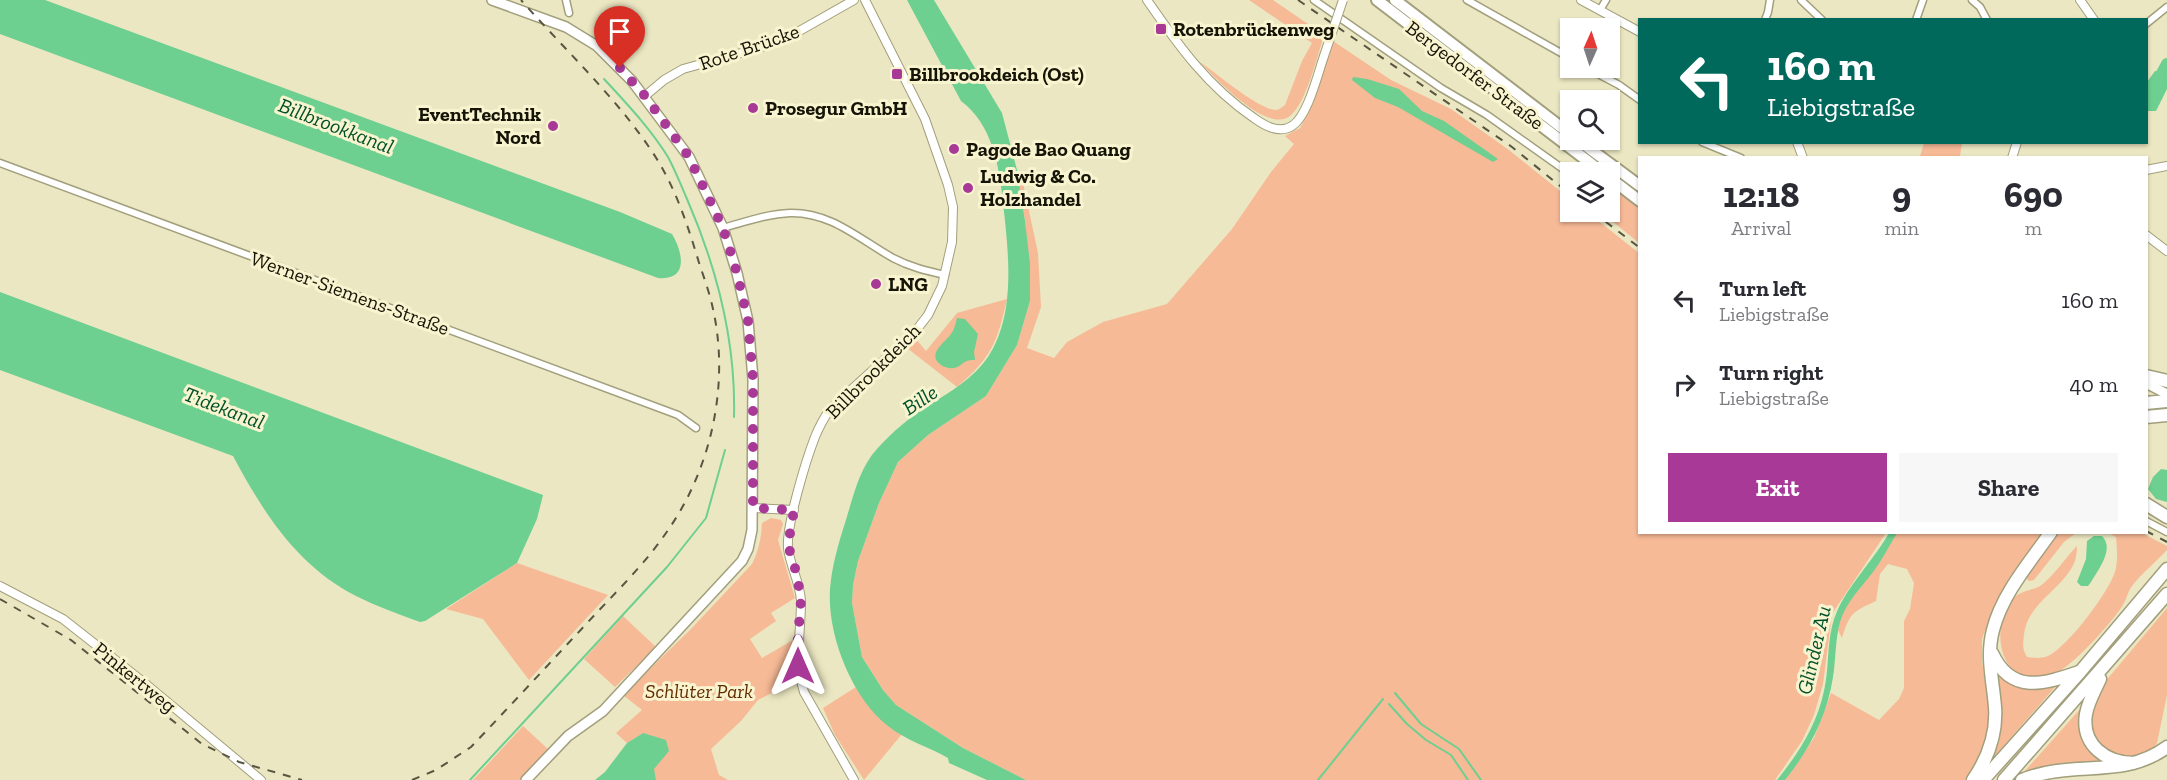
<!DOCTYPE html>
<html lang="en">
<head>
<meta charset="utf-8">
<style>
  body { margin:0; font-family:"Zilla Slab",serif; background:#f7f7f7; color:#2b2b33; height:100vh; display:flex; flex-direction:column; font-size:22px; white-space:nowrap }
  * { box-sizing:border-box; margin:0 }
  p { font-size:20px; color:#7c7c81 }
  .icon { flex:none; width:33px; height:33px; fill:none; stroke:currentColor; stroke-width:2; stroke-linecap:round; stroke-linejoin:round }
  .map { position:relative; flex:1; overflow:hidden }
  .side { position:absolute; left:1638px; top:156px; width:510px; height:378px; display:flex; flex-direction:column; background:#fff; border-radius:0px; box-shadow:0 2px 4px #0004 }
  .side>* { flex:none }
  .banner { position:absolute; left:1638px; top:18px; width:510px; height:126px; border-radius:0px; box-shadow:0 2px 4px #0004; background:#00695c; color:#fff; overflow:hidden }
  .needle { width:39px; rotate:3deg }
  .controls { position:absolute; left:1560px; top:18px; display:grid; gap:12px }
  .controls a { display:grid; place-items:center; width:60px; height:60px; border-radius:0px; background:#fff; box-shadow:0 2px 4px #0004; font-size:30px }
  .pin { position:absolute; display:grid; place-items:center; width:51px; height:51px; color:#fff; margin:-62px -26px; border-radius:50% 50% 50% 0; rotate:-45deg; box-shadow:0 0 6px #0007 }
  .pin .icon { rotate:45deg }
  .me { position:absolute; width:66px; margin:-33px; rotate:0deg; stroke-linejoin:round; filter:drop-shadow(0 0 4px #0008) }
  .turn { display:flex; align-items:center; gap:21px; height:126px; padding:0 30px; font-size:27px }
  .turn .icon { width:78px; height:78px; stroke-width:2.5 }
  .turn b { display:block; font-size:42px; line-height:51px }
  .eta { display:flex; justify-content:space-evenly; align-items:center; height:102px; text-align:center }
  .eta b { font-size:36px; font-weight:800; line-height:42px }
  .primary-button { display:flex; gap:12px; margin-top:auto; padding:12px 30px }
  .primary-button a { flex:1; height:69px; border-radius:0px; background:#a83997; color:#fff; font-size:24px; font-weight:800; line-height:69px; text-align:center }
  .primary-button a+a { background:#f7f7f7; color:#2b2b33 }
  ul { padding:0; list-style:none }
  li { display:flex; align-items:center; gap:18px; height:84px; padding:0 30px }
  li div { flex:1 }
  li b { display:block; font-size:22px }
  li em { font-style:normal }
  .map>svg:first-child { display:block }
  .green { fill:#f7ba97 }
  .water { fill:#6dcf90 }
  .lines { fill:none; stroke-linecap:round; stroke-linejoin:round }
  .stream { stroke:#6dcf90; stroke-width:2 }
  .river { stroke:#6dcf90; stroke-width:12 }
  .minor-casing { stroke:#a29f7c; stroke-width:9 }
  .tertiary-casing { stroke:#a29f7c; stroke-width:10 }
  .secondary-casing { stroke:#a29f7c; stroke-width:12 }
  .primary-casing { stroke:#a29f7c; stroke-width:12 }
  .trunk-casing { stroke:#a29f7c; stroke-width:14 }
  .motorway-casing { stroke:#a29f7c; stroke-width:15 }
  .minor { stroke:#fff; stroke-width:6 }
  .tertiary { stroke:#fff; stroke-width:8 }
  .secondary { stroke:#fff; stroke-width:9 }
  .primary { stroke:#fff; stroke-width:9 }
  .trunk { stroke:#fff; stroke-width:10 }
  .motorway { stroke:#fff; stroke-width:12 }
  .rail { stroke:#585541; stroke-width:2; stroke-dasharray:8 8; stroke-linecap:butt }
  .tertiary-bridge-casing { stroke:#a29f7c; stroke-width:10; stroke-linecap:butt }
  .tertiary-bridge { stroke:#fff; stroke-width:8 }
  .route { stroke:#a83997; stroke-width:10; stroke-dasharray:0 18 }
  .poi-dot { fill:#a83997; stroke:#f8f4cf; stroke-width:2 }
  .labels { text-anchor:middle; stroke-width:6; stroke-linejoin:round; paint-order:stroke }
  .poi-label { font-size:20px; font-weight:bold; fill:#161407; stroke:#f8f4cf; text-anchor:start }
  .street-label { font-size:20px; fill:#161407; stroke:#f8f4cf }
  .park-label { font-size:20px; font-style:italic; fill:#632b00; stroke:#f8f4cf }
  .water-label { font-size:21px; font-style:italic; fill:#00512a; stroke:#f8f4cf }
</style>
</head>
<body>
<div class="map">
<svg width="2167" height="780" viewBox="0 0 2167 780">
  <rect width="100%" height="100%" fill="#ebe7c2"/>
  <!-- green -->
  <path class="green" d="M1249 0H1273L1324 35C1318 54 1306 104 1290 116 1267 134 1215 78 1200 62 1215 72 1260 111 1277 110 1280 109 1282 107 1285 105L1302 61 1312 43Z
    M1333 41 1391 80 1451 109 1509 150 1570 199V212H1587L1639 253 1640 532 1886 533 1832 614 1823 684 1814 715 1802 741 1775 780H1026L963 748 896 705 883 690 862 657 852 603 853 585 858 561 879 503 898 462 928 435 986 396 1017 345 1030 301 1025 221 1017 170 1022 178 1038 253 1041 307 1027 348 1054 358 1067 342 1103 322 1167 304 1232 229 1271 172 1294 144 1285 136 1300 128 1305 119Z
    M1924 143H1962L1960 156 1922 157 1920 156Z
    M1613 187 1639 208V243L1601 212H1610V190Z
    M1007 299C997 343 992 357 957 387L907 348 916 339 926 351 957 313Z
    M771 518 781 520 783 524 778 540 795 598 771 613 776 621 750 639 762 658 793 640 795 681 758 700 741 721 711 749 719 775 728 780H656L643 733 627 743 616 733 642 710 623 695 691 629 752 564C759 550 761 539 762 523Z
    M1896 533H2045L1991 614 1982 639V662L1989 708V729L1982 756 1967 780H1785L1814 738 1831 693 1879 720 1899 699 1904 688V621L1910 609 1914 583 1907 569 1888 564 1880 574 1876 601C1852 612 1850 613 1842 638L1838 630 1841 612Z
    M2058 533H2076L2064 542 2034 580 2029 581 2026 578Z
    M2108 533H2142L2167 546V550C2156 562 2142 573 2132 586 2128 591 2127 598 2124 603 2114 621 2076 662 2058 672 2006 702 1983 631 2015 597 2021 591 2033 590 2040 586 2052 578 2066 557 2077 546 2077 556 2075 564 2069 572 2054 594 2027 606 2024 635 2023 644 2022 649 2027 657 2035 658 2042 659 2050 655 2070 643 2102 600 2112 579 2119 566 2117 551 2116 537Z
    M517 563 608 595 529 680 483 619 446 609Z
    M2167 608V695L2157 743C2151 756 2129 761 2117 757 2109 755 2099 744 2092 739L2089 714 2104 683Z
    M623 616 656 647 615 687 584 659Z
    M1993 666C2018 686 2021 691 2055 687L1994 757 2000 738 1999 703Z
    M856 687C868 705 882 724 902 734L864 780 835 735 823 708Z
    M2081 708C2076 738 2086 750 2110 765 2079 762 2052 765 2023 773Z
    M523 726 549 750 520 780H473Z"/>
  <!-- water -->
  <path class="water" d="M0 0H45L620 212 672 234C683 252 689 281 658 278L0 34Z
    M907 0H934L1002 113 1017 170 1025 221 1030 264V301L1017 345 986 396 928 435 898 462 879 503 858 561 853 585 852 603 862 657 883 690 896 705 963 748 1026 780H987L949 763 948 758C929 747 905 740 888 726 852 698 827 635 830 589 832 566 838 545 845 523 853 498 859 468 877 449 892 432 910 417 929 405 950 392 974 378 988 357 1017 313 1008 250 1003 202 999 165 992 124 961 101Z
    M2155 71H2161L2167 78V89L2156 111H2147V82Z
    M1353 77 1367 79 1399 89 1422 111 1444 121 1498 159 1493 162 1398 107 1375 98 1352 80Z
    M0 292 543 495 537 519 517 563 425 621 420 622C398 614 376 606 356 596 297 566 263 512 233 456L0 370Z
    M957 318 965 319 978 334 974 352 975 360C963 359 963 366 954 368 950 369 944 367 941 365 925 353 947 342 953 331 955 327 956 322 957 318Z
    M2161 469 2167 470V502L2156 499 2148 489 2153 477Z
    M1889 533H1897C1889 546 1882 560 1873 572 1861 588 1846 602 1840 622 1835 640 1836 659 1833 677 1827 716 1810 749 1785 780H1777C1798 754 1817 725 1824 691 1830 666 1826 638 1836 614 1847 586 1874 560 1889 533Z
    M2094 536H2102C2115 549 2098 570 2091 582L2088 586H2081L2077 582 2086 559 2087 541Z
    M643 733 666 740 669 751 654 769 656 780H595L605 772 627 743Z"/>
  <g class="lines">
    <!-- stream -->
    <path class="stream" d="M604 79C627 104 650 128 668 157 675 170 681 185 687 199 717 268 736 341 734 417
      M1395 693 1421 724 1459 749 1481 780
      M1389 704 1407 724 1426 740 1451 755 1468 780
      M470 780 667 567 706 518 725 450
      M1318 780 1383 699"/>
    <!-- river -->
    <path class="river" d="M2146 103 2167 64"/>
    <defs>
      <path id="minor" d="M566 0 569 13
        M1314 0 1441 88 1487 115 1570 174
        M1467 0 1570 58
        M1801 0 1822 20
        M1972 0 1980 7 1987 20
        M1600 10 1606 0
        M1765 20 1768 12 1770 0
        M1916 20 1923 0
        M2146 24 2167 7
        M1587 68 1619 85 1640 100
        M1702 142 1741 158
        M0 163 678 415 696 428
        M723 228C745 222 766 214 790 213 831 212 859 239 893 258 910 267 927 271 945 275
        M2146 521 2167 532"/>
      <path id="tertiary" d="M1147 0C1178 45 1208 87 1254 118 1265 126 1279 134 1292 126 1308 116 1318 73 1324 56
        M1581 0 1640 32
        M2080 0 2094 20
        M645 96 664 80 683 69 759 48 787 38 854 0
        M1797 142 1803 158
        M2012 158 2017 142
        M2146 170 2167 166
        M2146 235 2167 251
        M753 508 794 510
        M0 586 63 619 147 685 261 780
        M854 780 804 692C794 661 801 633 801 601 800 582 790 566 788 548 786 526 806 460 815 437 819 427 824 418 830 409L914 333 928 315 942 286 952 242 953 207 948 185 925 119 865 0"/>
      <path id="secondary" d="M492 0 566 27 597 46 632 81 689 157 723 228 737 273 748 321 753 379 752 530 748 549 742 561 603 711 568 736 526 780"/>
      <path id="primary" d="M2146 383 2167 394"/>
      <path id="trunk" d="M1377 0 1602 172
        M1395 0 1570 134
        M1578 140 1640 186
        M1610 178 1640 201"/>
      <path id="motorway" d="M2146 376 2167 381
        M2146 403 2167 401
        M2146 417 2167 415
        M2146 504 2167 517
        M1992 653C2011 695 2044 684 2079 672
        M2100 679C2095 690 2088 702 2086 714 2081 745 2106 763 2134 763
        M1973 780C1988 758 1997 734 1995 707 1993 681 1986 656 1993 630 2002 594 2030 562 2051 532
        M1983 780 2080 672 2167 569
        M2004 780 2167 594
        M2022 780C2074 759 2122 780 2167 747"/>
    </defs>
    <!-- minor casing -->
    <use href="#minor" class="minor-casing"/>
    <!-- tertiary casing -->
    <use href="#tertiary" class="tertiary-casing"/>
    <!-- secondary casing -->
    <use href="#secondary" class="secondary-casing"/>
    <!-- primary casing -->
    <use href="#primary" class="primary-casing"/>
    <!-- trunk casing -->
    <use href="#trunk" class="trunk-casing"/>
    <!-- motorway casing -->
    <use href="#motorway" class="motorway-casing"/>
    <!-- minor -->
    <use href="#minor" class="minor"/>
    <!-- tertiary -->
    <use href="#tertiary" class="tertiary"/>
    <!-- secondary -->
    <use href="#secondary" class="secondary"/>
    <!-- primary -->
    <use href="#primary" class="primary"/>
    <!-- trunk -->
    <use href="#trunk" class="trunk"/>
    <!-- motorway -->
    <use href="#motorway" class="motorway"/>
    <!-- rail -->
    <path class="rail" d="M1298 0 1512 147 1570 194
      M1593 212 1640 248
      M2146 531 2167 542
      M0 599 71 640 202 744 239 762 302 780
      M412 780 436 770 471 747C510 706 549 664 588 622 615 593 644 565 666 533 711 470 730 385 713 309 710 295 705 280 700 266 688 226 675 185 651 150 614 95 564 49 521 0"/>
    <defs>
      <path id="tertiary-bridge" d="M1324 56 1343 0"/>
    </defs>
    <!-- tertiary-bridge casing -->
    <use href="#tertiary-bridge" class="tertiary-bridge-casing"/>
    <!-- tertiary-bridge -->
    <use href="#tertiary-bridge" class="tertiary-bridge"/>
  </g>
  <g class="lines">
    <!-- route -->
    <path class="route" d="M620 68 645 96 689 157 723 228 737 273 748 321 753 379V508L794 510 788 545 797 575 801 600 797 650 798 666"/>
  </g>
  <!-- markers -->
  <g class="poi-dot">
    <rect x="1155" y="23" width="12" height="12" rx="3"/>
    <rect x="891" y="68" width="12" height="12" rx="3"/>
    <circle cx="753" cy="108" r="6"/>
    <circle cx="553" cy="126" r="6"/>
    <circle cx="954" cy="149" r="6"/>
    <circle cx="968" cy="188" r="6"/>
    <circle cx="876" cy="284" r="6"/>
  </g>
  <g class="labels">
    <!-- poi labels -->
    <g class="poi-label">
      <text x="1173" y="36">Rotenbrückenweg</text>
      <text x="909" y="81">Billbrookdeich (Ost)</text>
      <text x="765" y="115">Prosegur GmbH</text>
      <text x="541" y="121" text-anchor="end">EventTechnik<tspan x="541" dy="23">Nord</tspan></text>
      <text x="966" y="156">Pagode Bao Quang</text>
      <text x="980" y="183">Ludwig &amp; Co.<tspan x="980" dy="23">Holzhandel</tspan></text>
      <text x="888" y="291">LNG</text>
    </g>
    <!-- street labels -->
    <g class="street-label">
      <text transform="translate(749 47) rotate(-19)" y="7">Rote Brücke</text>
      <text transform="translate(1475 75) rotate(37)" y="7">Bergedorfer Straße</text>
      <text transform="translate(350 293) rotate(20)" y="7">Werner-Siemens-Straße</text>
      <text transform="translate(873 371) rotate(-45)" y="7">Billbrookdeich</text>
      <text transform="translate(135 677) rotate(39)" y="7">Pinkertweg</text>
    </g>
    <!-- park labels -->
    <g class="park-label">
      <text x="699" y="698">Schlüter Park</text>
    </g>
    <!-- water labels -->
    <g class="water-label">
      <text transform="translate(336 126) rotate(21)" y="7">Billbrookkanal</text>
      <text transform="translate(920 400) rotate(-33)" y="7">Bille</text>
      <text transform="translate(224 408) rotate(21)" y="7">Tidekanal</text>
      <text transform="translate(1814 650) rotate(-77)" y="7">Glinder Au</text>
    </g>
  </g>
</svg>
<div class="controls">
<a><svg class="needle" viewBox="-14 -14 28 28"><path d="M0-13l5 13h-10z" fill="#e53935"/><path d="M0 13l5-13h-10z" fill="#7c7c81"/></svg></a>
<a><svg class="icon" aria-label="search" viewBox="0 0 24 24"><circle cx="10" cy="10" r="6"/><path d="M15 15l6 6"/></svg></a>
<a><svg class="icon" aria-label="layers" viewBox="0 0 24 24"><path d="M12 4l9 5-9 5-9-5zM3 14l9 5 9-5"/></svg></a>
</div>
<div class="pin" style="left:620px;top:68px;background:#d93025"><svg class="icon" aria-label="arrive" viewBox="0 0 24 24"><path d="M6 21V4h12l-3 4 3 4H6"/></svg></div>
<svg class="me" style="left:798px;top:666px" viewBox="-20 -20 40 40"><path d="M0-17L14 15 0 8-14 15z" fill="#a83997" stroke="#fff" stroke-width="4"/></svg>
<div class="banner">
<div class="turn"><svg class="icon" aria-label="left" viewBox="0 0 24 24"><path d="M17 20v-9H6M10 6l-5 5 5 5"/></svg><div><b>160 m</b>Liebigstraße</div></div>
</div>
<section class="side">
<div class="eta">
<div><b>12:18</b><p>Arrival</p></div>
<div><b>9</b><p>min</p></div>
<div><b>690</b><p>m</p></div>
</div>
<ul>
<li><svg class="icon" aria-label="left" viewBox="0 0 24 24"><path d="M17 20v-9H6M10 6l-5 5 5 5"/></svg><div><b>Turn left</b><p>Liebigstraße</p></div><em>160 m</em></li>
<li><svg class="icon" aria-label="right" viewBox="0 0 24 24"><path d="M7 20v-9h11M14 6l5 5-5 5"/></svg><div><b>Turn right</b><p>Liebigstraße</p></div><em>40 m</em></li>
</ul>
<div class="primary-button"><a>Exit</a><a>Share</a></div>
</section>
</div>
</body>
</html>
